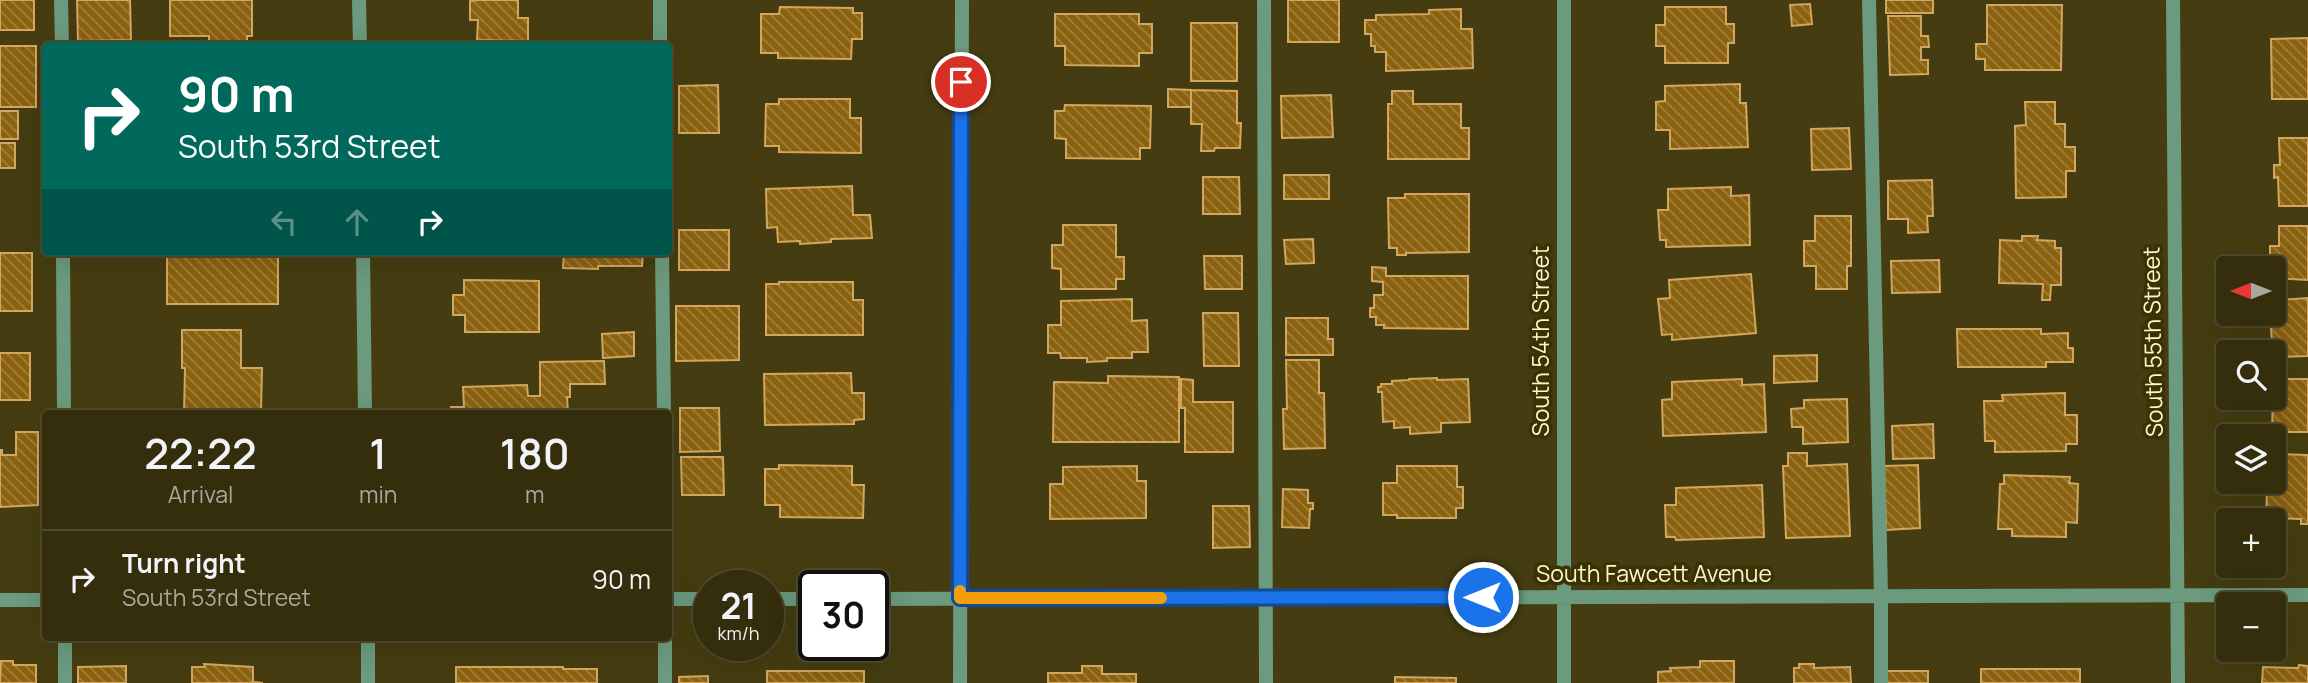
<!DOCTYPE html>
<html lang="en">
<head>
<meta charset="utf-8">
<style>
  body { margin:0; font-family:Manrope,sans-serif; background:#3c3616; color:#f1f3f6; height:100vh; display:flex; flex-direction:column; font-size:26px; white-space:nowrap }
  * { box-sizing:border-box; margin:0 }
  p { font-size:23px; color:#a9a89d }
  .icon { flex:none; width:38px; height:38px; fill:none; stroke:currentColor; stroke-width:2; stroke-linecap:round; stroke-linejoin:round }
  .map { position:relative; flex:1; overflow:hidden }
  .panel { position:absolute; left:42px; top:410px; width:630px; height:231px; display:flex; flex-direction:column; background:#342e0d; border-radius:7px; box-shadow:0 7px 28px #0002,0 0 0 2px #4e4a2e }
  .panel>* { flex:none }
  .top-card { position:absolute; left:42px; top:42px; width:630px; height:214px; border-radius:7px; box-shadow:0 7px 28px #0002,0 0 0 2px #4e4a2e; background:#00695c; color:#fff; overflow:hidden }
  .needle { width:46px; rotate:270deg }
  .fabs { position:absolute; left:2216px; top:256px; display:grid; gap:14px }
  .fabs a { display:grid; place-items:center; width:70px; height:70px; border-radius:7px; background:#342e0d; box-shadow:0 7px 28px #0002,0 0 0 2px #4e4a2e; font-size:35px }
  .speed { position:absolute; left:693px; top:570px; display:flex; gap:14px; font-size:35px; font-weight:700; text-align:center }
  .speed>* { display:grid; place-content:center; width:91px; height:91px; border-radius:50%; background:#342e0d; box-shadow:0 7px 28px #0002,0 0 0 2px #4e4a2e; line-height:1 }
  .speed small { font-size:18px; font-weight:400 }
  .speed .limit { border:4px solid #111; border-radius:10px; background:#fff; color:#111 }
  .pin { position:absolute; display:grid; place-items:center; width:60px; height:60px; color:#fff; margin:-30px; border:4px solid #fff; border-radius:50%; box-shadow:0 2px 7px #0007 }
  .me { position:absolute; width:77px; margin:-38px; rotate:270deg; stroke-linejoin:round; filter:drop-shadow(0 0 5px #0008) }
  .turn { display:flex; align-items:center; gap:24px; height:147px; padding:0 21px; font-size:32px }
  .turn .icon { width:91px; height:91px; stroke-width:2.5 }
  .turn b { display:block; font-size:49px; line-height:60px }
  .lanes { display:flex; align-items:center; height:66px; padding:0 21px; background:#0003; justify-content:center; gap:35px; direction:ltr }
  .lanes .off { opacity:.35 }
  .eta { display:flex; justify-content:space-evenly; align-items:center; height:119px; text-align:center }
  .eta b { font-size:42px; font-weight:600; line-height:49px }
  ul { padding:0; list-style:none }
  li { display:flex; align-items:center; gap:21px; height:98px; padding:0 21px; border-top:2px solid #4e4a2e }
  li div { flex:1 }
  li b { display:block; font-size:26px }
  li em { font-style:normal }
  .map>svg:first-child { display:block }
  .building { fill:url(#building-back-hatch); stroke:#d2a65e; stroke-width:2 }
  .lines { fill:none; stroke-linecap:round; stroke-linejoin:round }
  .lane { stroke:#6b9a7e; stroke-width:14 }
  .street { stroke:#6b9a7e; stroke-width:14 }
  .route-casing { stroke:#114b97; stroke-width:18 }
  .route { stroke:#1a73e8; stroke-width:12 }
  .slow { stroke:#f59e0b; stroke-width:12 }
  .labels { text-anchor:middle; stroke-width:7; stroke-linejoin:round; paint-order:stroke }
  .street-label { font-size:23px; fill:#fcf5cd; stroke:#3b3204 }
</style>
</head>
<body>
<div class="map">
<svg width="2308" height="683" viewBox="0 0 2308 683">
  <defs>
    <pattern id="building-back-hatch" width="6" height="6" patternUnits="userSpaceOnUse" patternTransform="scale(1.75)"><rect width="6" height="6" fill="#8a610f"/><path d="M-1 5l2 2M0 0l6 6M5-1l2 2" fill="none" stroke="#a1803c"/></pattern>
  </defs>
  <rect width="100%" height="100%" fill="#453d11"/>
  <!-- building -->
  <path class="building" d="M0 0H34V30H0Z
    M77 0H130L131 40 78 41Z
    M170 0H252V36H247V46H209V36H170Z
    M477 0H518V18H528V41L477 40 478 20H470V1Z
    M1288 0H1339V42H1288Z
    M1886 0H1933V13H1886Z
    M1810 4 1812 24 1792 26 1790 5Z
    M1987 5H2062L2061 70H1985V59H1976V44H1987Z
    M780 7 853 8V13H862V39H852L851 59 778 58V53H761V14H779Z
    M1665 7H1726V24H1734V43H1728V63H1665V46H1656V25H1665Z
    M1461 9V29H1472L1473 68 1386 71V52H1375V46H1371V34H1365V20H1376V15L1429 14V10Z
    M1055 14H1139V24H1152V53H1139V66L1065 65V46H1055Z
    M1888 16H1921V36H1928L1929 47H1921V60H1928V74L1890 75Z
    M1191 23H1237V81H1191Z
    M2308 38V99H2272L2271 39Z
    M0 46H36V107H0Z
    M1740 84V103H1746L1748 147 1670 149V130H1656V102L1665 101V86Z
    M718 85 719 133H679V86Z
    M1168 89 1191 90V107H1168Z
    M1191 90 1237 91V123H1241L1240 148H1215L1214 151H1201L1202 124H1191Z
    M1392 91H1413V104H1461V128H1469V159H1388V104H1392Z
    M1331 95 1333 137 1282 138 1281 96Z
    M779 99H850V118H861V153L779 152V146H765L766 104H779Z
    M2025 102H2055V124H2065V147H2075V171H2066V197L2016 198 2015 126 2026 125Z
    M1065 105 1151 106 1150 148H1140V159L1066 158V139L1055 138V111H1064Z
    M0 111H18V139H0Z
    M1849 128 1851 169 1812 170 1811 129Z
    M2279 138H2308V206H2279L2278 177 2274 178V165H2280Z
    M0 143H15V168H0Z
    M1284 175H1329V199H1284Z
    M1203 177H1239L1240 214H1203Z
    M1932 180 1933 216H1927L1928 232 1908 233V219H1888V181Z
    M852 186 853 215H870L872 238 831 239V242L800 244V241L778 242 777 227 767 228 766 189Z
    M1731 187V196L1749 195 1750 245 1666 247V240H1660L1658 210H1668V189Z
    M1405 194H1469V252L1406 253V255H1397V248H1389L1388 198H1405Z
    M1815 216H1851V266H1847V289H1816V266H1804V241H1815Z
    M1063 225H1116V257H1124V279H1116V289H1061V269L1052 268V245H1063Z
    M2279 226H2308V280L2273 278V268H2270V246H2279Z
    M679 230H729V270H679Z
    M2022 236H2038L2037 240 2055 241V248H2061V285H2051L2050 300H2042L2043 284 1999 283 2000 240 2022 241Z
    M1313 239 1314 263 1286 264 1284 240Z
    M167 252H278V304H167Z
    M564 252H643L642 266H598V269L563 268Z
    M0 253H32V311H0Z
    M1204 256H1242V289H1205Z
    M1939 260 1940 292 1892 293 1891 261Z
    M1372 267 1386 268V276H1468V329L1384 328V325H1376V317H1370V308H1374V295H1383V282L1372 281Z
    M1751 274 1756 333 1672 340V334L1662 335 1658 299 1670 298 1669 280Z
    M464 280 539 281V332H465V315H453V295H464Z
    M779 282H853V300H863V335H766V284H779Z
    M2308 298V356L2273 357 2270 313H2273V308H2279V300Z
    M1132 299V321L1147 320 1148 352H1132V358H1107V361L1087 362V358H1061L1060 353H1048V325H1061V301Z
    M676 306H739V360L676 361Z
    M1203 313H1238L1239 366H1204Z
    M1286 318H1328V339H1333V355H1286Z
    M1957 329H2041V334L2068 333V348H2073V362H2046V367H1958Z
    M182 330H241V368H262L261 413H184L185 368H182Z
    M634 332V356L603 358 602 334Z
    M0 353H30V400H0Z
    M1817 355V381L1774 383V356Z
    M1286 360H1319V393H1324L1325 448 1284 449 1283 409H1287Z
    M604 361 605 384H570V397H567L568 413H451V407H464L463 387 527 385 528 396H540V362Z
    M851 373 852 393H864V419L854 420V424L765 425 764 374Z
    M1108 376 1179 377V442H1053L1054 382 1108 383Z
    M1437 378V380L1468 379 1470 422 1441 423V432L1410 434V427L1394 428V421L1383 422 1382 392H1378V387H1381V384H1392V381L1409 380V379Z
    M1181 379 1193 380V402H1233V452H1185V408H1181Z
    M1742 379V385L1764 384 1766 432 1663 436 1662 400 1672 399V382Z
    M2280 379H2308V432H2272L2273 391H2280Z
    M2065 393V415H2077V444H2066V451L1995 452V441H1985L1984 401H2003L2002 395Z
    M1847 399 1848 442 1803 444V427H1792L1791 409 1804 408V400Z
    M680 408H719L720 451 680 452Z
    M1933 424 1934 458 1893 459 1892 426Z
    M16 432H38V505L0 507V450H2V455H16Z
    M1788 453H1807V466L1847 464 1850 536 1786 538 1783 466H1788Z
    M2273 454 2308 455V524H2301V519L2266 518 2267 492H2271V481H2273Z
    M681 457H723L724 495H682Z
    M779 465 852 466V485H864L863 518 780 517V505H765V469H779Z
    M1918 465 1920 528 1886 530 1884 466Z
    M1137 466V481H1146V518L1050 519V484H1063V467Z
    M1397 466H1457V487H1463V508H1456V518H1397V515H1383V483H1397Z
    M2004 475 2070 477 2069 483 2078 484 2077 523 2066 522V537L2012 536V529H1998L2000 484H2004Z
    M1762 485 1764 537 1676 540 1675 537H1666L1665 505H1676V488Z
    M1283 489 1308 490V503H1313V509H1310L1309 528 1282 527Z
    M1213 506H1249L1250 547 1213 548Z
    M1 661H13V665H36V683H0Z
    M1700 661H1734V683H1658V672L1671 671 1670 668 1700 667Z
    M204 664 253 667V682L263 683H192V667H205Z
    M1799 664H1814V668L1850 667 1851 683H1794V668H1799Z
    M2299 665 2308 666V683H2262L2263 667 2298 668Z
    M126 666V683H78V667Z
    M1082 666H1102V674H1136V683H1048V673H1082Z
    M456 667H563V669H597V683H456Z
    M1981 669H2080V683H1981Z
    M767 671H864V683H767Z
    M1886 671H1928V683H1886Z
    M708 676V683H679V677Z
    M1395 677 1456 678V683H1395Z"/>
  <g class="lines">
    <!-- lane -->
    <path class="lane" d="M61 0 62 46
      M660 0V46
      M1264 0 1266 683
      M1869 0 1881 596V683
      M63 252 64 413
      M662 252 664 413
      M65 683V637
      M665 683V637"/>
    <!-- street -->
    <path class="street" d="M359 0 360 46
      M2173 0 2178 683
      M363 252 365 413
      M668 599H709
      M768 599H814
      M873 599 2308 595
      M0 600H46
      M368 683V637
      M960 683 962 0
      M1564 683V0"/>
  </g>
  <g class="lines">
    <defs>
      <path id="route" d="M961 82 960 598 1483 597"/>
    </defs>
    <!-- route casing -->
    <use href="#route" class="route-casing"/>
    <!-- route -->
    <use href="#route" class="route"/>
    <!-- slow -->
    <path class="slow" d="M960 591V598H1161"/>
  </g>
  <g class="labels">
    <!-- street labels -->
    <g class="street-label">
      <text transform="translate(1541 341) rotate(-90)" y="8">South 54th Street</text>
      <text transform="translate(2153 342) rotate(-91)" y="8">South 55th Street</text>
      <text x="1654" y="582">South Fawcett Avenue</text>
    </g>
  </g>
</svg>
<div class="fabs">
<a><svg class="needle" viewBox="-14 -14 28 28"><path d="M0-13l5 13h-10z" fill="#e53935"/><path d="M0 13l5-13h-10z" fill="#a9a89d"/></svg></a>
<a><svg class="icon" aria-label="search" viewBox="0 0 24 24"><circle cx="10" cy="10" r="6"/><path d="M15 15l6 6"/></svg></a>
<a><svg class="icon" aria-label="layers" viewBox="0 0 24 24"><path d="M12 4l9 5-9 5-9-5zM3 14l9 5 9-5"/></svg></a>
<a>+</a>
<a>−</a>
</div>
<div class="speed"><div>21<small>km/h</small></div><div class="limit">30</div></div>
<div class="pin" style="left:961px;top:82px;background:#d93025"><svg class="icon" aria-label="arrive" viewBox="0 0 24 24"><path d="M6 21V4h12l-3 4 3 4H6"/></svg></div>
<svg class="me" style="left:1483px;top:597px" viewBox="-20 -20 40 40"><circle r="17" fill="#1a73e8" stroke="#fff" stroke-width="3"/><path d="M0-11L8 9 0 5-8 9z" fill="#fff"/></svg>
<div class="top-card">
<div class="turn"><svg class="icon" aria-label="right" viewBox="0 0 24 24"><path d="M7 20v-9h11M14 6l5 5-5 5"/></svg><div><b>90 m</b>South 53rd Street</div></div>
<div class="lanes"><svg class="icon off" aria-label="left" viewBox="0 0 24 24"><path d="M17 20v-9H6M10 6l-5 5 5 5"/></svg><svg class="icon off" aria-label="ahead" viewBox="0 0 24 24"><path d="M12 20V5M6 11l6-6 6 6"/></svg><svg class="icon" aria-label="right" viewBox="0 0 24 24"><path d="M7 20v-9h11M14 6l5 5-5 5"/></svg></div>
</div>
<section class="panel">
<div class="eta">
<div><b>22:22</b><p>Arrival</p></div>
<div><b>1</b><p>min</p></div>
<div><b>180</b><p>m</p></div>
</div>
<ul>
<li><svg class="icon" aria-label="right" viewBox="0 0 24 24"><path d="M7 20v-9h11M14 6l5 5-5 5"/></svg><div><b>Turn right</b><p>South 53rd Street</p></div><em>90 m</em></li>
</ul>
</section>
</div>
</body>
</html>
